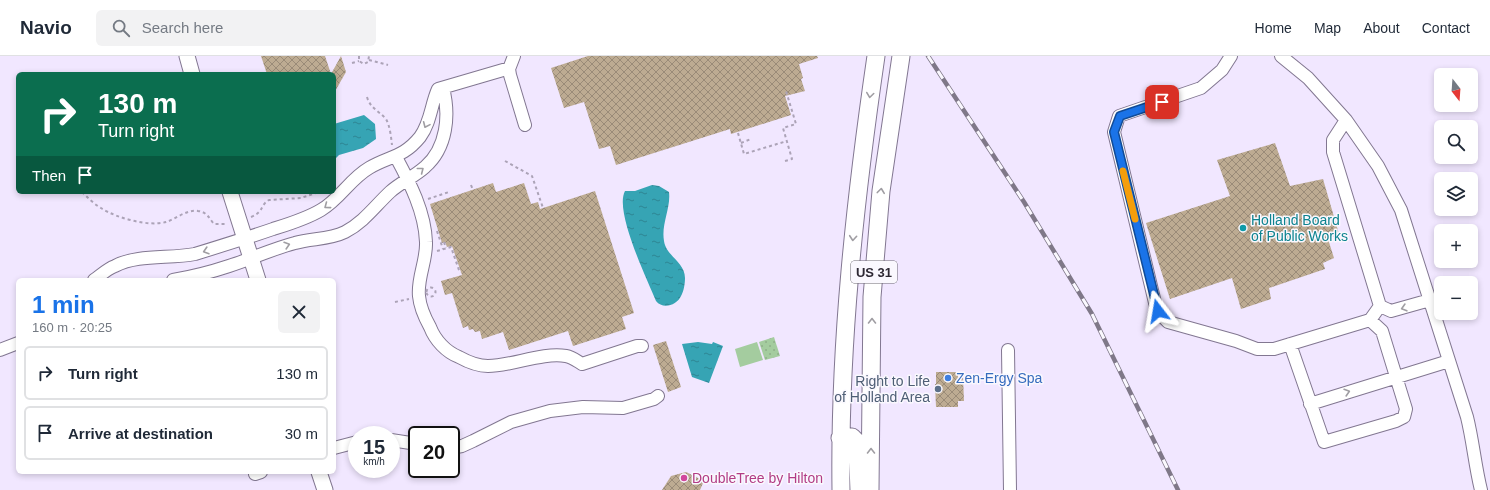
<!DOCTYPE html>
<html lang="en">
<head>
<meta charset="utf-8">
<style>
  body { margin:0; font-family:Helvetica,sans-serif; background:#f2f2f3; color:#1f2937; height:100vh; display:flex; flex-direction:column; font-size:15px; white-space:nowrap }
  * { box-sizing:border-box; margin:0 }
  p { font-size:13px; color:#747a83 }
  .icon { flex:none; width:22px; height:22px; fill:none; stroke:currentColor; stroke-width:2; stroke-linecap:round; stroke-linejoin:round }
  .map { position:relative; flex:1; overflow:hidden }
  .drawer { position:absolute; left:16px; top:222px; width:320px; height:196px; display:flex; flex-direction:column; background:#fff; border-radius:6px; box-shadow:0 2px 6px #0003 }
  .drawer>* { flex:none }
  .hud { position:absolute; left:16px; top:16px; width:320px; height:122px; border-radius:6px; box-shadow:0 2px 6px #0003; background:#0b6e4f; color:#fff; overflow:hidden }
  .needle { width:26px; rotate:163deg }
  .fabs { position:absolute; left:1434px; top:12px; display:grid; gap:8px }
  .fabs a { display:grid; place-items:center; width:44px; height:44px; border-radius:6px; background:#fff; box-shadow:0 2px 6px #0003; font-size:20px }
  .speed { position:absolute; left:348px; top:370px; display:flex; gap:8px; font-size:20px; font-weight:700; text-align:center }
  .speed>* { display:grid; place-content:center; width:52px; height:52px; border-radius:50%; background:#fff; box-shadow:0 2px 6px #0003; line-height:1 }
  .speed small { font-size:10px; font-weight:400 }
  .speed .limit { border:2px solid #111; border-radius:6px; background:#fff; color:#111 }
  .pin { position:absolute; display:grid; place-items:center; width:34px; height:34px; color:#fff; margin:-17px; border-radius:8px; box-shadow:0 2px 6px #0006 }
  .me { position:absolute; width:44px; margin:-22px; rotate:346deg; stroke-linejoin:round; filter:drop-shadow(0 0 3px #0008) }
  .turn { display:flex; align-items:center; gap:14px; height:84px; padding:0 16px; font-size:18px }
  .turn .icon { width:52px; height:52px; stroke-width:2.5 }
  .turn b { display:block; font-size:28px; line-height:34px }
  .then { display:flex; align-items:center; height:38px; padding:0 16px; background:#0003; gap:8px; font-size:15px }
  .round { display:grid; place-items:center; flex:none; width:42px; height:42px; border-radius:6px; background:#f2f2f3 }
  .headline { display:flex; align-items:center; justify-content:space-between; height:68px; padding:0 16px }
  h1 { font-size:24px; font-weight:600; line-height:30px; color:#1a73e8 }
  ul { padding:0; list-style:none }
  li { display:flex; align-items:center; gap:12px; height:54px; margin:0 8px 6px; padding:0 8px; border:2px solid #e0e1e3; border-radius:6px }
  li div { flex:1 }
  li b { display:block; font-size:15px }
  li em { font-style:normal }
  header { display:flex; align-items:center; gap:24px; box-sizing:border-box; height:56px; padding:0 20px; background:#fff; border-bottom:1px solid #e0e1e3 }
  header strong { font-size:19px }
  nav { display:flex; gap:22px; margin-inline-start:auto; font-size:14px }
  .search { width:280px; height:36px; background:#f2f2f3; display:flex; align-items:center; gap:10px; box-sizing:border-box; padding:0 14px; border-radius:6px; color:#747a83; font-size:15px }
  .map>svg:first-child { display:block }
  .grass { fill:#a4cc9f }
  .park { fill:url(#park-dots) }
  .water { fill:url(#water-ripples) }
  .building { fill:url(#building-cross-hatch) }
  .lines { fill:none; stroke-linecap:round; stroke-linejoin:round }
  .minor-casing { stroke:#827791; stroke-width:14 }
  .major-casing { stroke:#827791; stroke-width:17 }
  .highway-casing { stroke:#827791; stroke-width:19 }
  .path { stroke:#aca3b7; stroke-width:2; stroke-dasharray:3 3; stroke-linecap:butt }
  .minor { stroke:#fff; stroke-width:12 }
  .major { stroke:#fff; stroke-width:15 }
  .highway { stroke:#fff; stroke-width:17 }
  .rail-casing { stroke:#7f7888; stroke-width:4.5 }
  .rail { stroke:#faf8fe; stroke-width:3; stroke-dasharray:9; stroke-linecap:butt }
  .oneway { stroke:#a09ea3 }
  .route-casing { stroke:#114b97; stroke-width:10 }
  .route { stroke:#1a73e8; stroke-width:7 }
  .slow { stroke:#f59e0b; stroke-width:7 }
  .culture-dot { fill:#0f9aa8; stroke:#faf8fe; stroke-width:1.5 }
  .shop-dot { fill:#3f7fe0; stroke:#faf8fe; stroke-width:1.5 }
  .service-dot { fill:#5c6f8a; stroke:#faf8fe; stroke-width:1.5 }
  .hotel-dot { fill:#d1479c; stroke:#faf8fe; stroke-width:1.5 }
  .labels { text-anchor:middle; stroke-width:3; stroke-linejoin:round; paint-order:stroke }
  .shield { fill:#faf8fe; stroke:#6a6670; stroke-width:1 }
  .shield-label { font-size:13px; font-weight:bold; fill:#2d2833 }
  .culture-label { font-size:14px; fill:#0d838f; stroke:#faf8fe; text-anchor:start }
  .shop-label { font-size:14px; fill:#366cbe; stroke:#faf8fe; text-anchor:start }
  .service-label { font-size:14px; fill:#4e5e75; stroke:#faf8fe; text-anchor:end }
  .hotel-label { font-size:14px; fill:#b23c85; stroke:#faf8fe; text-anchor:start }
</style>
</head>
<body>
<header>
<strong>Navio</strong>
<div class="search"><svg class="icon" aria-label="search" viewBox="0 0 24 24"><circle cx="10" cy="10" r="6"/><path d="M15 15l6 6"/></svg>Search here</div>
<nav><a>Home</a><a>Map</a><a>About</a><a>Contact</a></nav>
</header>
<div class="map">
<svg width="1490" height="434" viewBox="0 0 1490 434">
  <defs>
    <pattern id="park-dots" width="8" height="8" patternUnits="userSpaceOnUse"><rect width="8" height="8" fill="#a4cc9f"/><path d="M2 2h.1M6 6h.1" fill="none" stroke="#8eaf89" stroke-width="1.8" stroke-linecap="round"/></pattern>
    <pattern id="water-ripples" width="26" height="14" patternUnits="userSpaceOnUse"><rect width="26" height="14" fill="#36a4b4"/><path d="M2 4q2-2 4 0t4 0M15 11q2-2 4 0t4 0" fill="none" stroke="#2e8693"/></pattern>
    <pattern id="building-cross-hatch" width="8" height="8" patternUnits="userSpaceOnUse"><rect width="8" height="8" fill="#bdab92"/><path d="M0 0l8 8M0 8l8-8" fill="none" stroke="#9a8b78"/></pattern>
  </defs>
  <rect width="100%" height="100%" fill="#f1e7ff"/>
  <!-- grass -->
  <path class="grass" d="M757 286 763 304 740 311 735 293Z"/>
  <!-- park -->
  <path class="park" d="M774 281 780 300 765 304 759 286Z"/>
  <!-- water -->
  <path class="water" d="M364 59 375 68 376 83 363 92 339 99 334 104V68Z
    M652 129 659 130 669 136C671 152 661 168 664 185 666 200 685 206 685 222 685 227 684 235 681 240 677 249 663 254 656 245 647 223 614 155 625 135H635Z
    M698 286 712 288 713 286 723 290 709 327 692 321 682 288Z"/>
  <!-- building -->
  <path class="building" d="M261 0H325L331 18H267Z
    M341 0 346 16 334 37V18H331Z
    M588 0H817L818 2 799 8 803 22 801 23 805 35 785 40 791 59 731 78 730 73 616 109 610 90 599 93 584 46 564 52 551 12Z
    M1275 87 1290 130 1323 123 1339 178 1328 183 1334 202 1323 207 1325 213 1269 232 1271 243 1241 253 1232 222 1170 243 1146 167 1230 140 1217 104Z
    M493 127 496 136 524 127 531 148 538 146 540 153 595 135 634 257 622 261 626 273 573 290 568 275 509 294 503 276 482 283 480 275 475 276 473 273 469 274 468 270 463 272 452 237 445 239 441 225 462 219 452 190 447 191 445 186 442 187 430 148Z
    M666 285 681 331 668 336 653 289Z
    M936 316H958V321H963L964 345H958V351H936L935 328H936Z
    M686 416 704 425 700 434H662L671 420Z"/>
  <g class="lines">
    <defs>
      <path id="minor" d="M514 0 509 13 510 19 525 69
        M1231 0 1222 14 1201 32 1119 60 1114 76 1157 255 1168 266 1236 285 1257 293H1274L1370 264 1380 250 1333 96V84L1346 64
        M1281 0 1308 22 1346 64 1378 110 1401 154 1467 361C1473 385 1475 410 1481 434
        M396 101C410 127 425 156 426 186 427 204 417 222 419 240 420 251 425 262 430 271 435 284 446 296 459 301 468 306 477 310 488 310 512 310 542 296 566 300 572 301 577 305 582 308L637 290H642
        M94 224C101 219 107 213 115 210 138 198 169 203 195 198 221 190 247 182 273 173 289 168 306 163 321 154 340 143 350 123 369 112 389 100 403 102 420 81 431 66 431 48 438 33L503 14 509 13
        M173 224C191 221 211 216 229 210 251 203 272 193 295 187 311 182 329 184 345 176 364 166 375 150 390 136 401 126 414 121 425 111 447 92 450 59 443 32
        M1380 250 1391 255 1430 244
        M1290 288 1324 386 1396 365 1404 361 1406 353 1382 275 1370 264
        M0 294 18 287
        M1008 294 1010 434
        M1310 348 1449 305
        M391 384 417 388
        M334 392 357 386
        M451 392 462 390 473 385 511 366 550 355 583 351 623 352 654 343 658 340
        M255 418 261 416"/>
      <path id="major" d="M187 0 192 18
        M230 136 258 224
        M319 416 325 434"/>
      <path id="highway" d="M840 382 852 381 857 386 859 434
        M841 434C839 289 855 144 876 0
        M870 434 872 241 881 135 901 0"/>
    </defs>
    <!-- minor casing -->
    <use href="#minor" class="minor-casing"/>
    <!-- major casing -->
    <use href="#major" class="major-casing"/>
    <!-- highway casing -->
    <use href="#highway" class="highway-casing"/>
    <!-- path -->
    <path class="path" d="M359 0V5L364 8 368 6 369 0
      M369 4 388 9
      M352 7 359 5
      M367 41C370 52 379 55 386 63 390 70 391 81 392 89
      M738 77 744 98 787 85
      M741 87 751 83
      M505 105 532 120 543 152
      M785 105 792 103 783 72 796 68 786 35
      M471 129 473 134
      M82 136C88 142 94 148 101 152 116 162 149 171 166 166 176 163 187 153 198 155 207 156 209 162 214 168H226
      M428 143 449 136
      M251 161C264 156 260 149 269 144L301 142 319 136
      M437 175 443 193
      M444 186 446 192
      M437 195 451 191 460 217
      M426.5 236a4.5 4.5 0 1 1 9 0a4.5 4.5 0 1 1-9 0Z
      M395 246 409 243"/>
    <!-- minor -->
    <use href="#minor" class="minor"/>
    <!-- major -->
    <use href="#major" class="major"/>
    <!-- highway -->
    <use href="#highway" class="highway"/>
    <defs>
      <path id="rail" d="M928 0 1024 146 1092 258 1178 434"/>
    </defs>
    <!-- rail casing -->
    <use href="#rail" class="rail-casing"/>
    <!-- rail -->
    <use href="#rail" class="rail"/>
  </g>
  <!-- one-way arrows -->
  <defs><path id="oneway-chevron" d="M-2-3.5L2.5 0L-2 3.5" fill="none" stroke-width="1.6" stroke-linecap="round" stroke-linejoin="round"/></defs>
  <g class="oneway">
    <use href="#oneway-chevron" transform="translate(870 39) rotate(98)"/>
    <use href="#oneway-chevron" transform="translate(426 69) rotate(114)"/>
    <use href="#oneway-chevron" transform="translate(421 114) rotate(-38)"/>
    <use href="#oneway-chevron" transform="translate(881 135) rotate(-83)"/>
    <use href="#oneway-chevron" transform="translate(327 150) rotate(143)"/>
    <use href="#oneway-chevron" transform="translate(853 182) rotate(95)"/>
    <use href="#oneway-chevron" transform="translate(287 189) rotate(-17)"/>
    <use href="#oneway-chevron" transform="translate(206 195) rotate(163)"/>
    <use href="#oneway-chevron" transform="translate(1404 252) rotate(164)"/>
    <use href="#oneway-chevron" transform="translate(872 265) rotate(-90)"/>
    <use href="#oneway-chevron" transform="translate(1347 336) rotate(-17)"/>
    <use href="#oneway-chevron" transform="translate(871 395) rotate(-90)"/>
  </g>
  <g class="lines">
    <defs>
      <path id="route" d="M1158 255 1114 76 1120 60 1162 46"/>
    </defs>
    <!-- route casing -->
    <use href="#route" class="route-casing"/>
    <!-- route -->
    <use href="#route" class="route"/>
    <!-- slow -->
    <path class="slow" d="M1123 115 1135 163"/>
  </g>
  <!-- markers -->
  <circle class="culture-dot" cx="1243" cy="172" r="4"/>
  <circle class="shop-dot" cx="948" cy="322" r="4"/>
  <circle class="service-dot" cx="938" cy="333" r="4"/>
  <circle class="hotel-dot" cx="684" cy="422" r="4"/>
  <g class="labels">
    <!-- shield labels -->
    <rect class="shield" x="851" y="205" width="46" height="22" rx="3"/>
    <g class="shield-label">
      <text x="874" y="221">US 31</text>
    </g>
    <!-- culture labels -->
    <g class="culture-label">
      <text x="1251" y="169">Holland Board<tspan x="1251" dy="16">of Public Works</tspan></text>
    </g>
    <!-- shop labels -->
    <g class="shop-label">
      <text x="956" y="327">Zen-Ergy Spa</text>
    </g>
    <!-- service labels -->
    <g class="service-label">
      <text x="930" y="330">Right to Life<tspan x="930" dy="16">of Holland Area</tspan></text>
    </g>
    <!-- hotel labels -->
    <g class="hotel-label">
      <text x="692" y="427">DoubleTree by Hilton</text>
    </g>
  </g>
</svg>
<div class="fabs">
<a><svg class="needle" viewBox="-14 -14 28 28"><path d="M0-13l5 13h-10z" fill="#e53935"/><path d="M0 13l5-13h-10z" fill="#747a83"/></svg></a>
<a><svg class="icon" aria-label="search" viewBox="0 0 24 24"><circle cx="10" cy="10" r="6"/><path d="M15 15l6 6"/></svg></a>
<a><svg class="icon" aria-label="layers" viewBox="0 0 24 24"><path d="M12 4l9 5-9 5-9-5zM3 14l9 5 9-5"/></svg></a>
<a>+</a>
<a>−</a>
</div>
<div class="speed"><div>15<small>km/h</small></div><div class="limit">20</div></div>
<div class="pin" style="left:1162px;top:46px;background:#d93025"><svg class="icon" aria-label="arrive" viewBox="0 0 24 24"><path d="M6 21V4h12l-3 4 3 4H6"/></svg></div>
<svg class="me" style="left:1158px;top:255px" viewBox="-20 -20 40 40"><path d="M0-17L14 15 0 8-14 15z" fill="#1a73e8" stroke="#fff" stroke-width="4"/></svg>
<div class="hud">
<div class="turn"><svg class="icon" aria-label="right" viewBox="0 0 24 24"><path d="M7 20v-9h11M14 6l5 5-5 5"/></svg><div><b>130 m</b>Turn right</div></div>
<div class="then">Then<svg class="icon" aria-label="arrive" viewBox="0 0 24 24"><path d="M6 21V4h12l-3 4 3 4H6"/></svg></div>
</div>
<section class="drawer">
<div class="headline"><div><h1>1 min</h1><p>160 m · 20:25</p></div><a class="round"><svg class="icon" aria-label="close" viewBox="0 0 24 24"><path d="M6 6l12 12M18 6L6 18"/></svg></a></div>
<ul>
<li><svg class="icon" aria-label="right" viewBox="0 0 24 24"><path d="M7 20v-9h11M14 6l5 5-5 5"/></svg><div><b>Turn right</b></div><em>130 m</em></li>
<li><svg class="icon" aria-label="arrive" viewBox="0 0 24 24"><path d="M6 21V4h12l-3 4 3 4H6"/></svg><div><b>Arrive at destination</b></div><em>30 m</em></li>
</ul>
</section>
</div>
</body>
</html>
